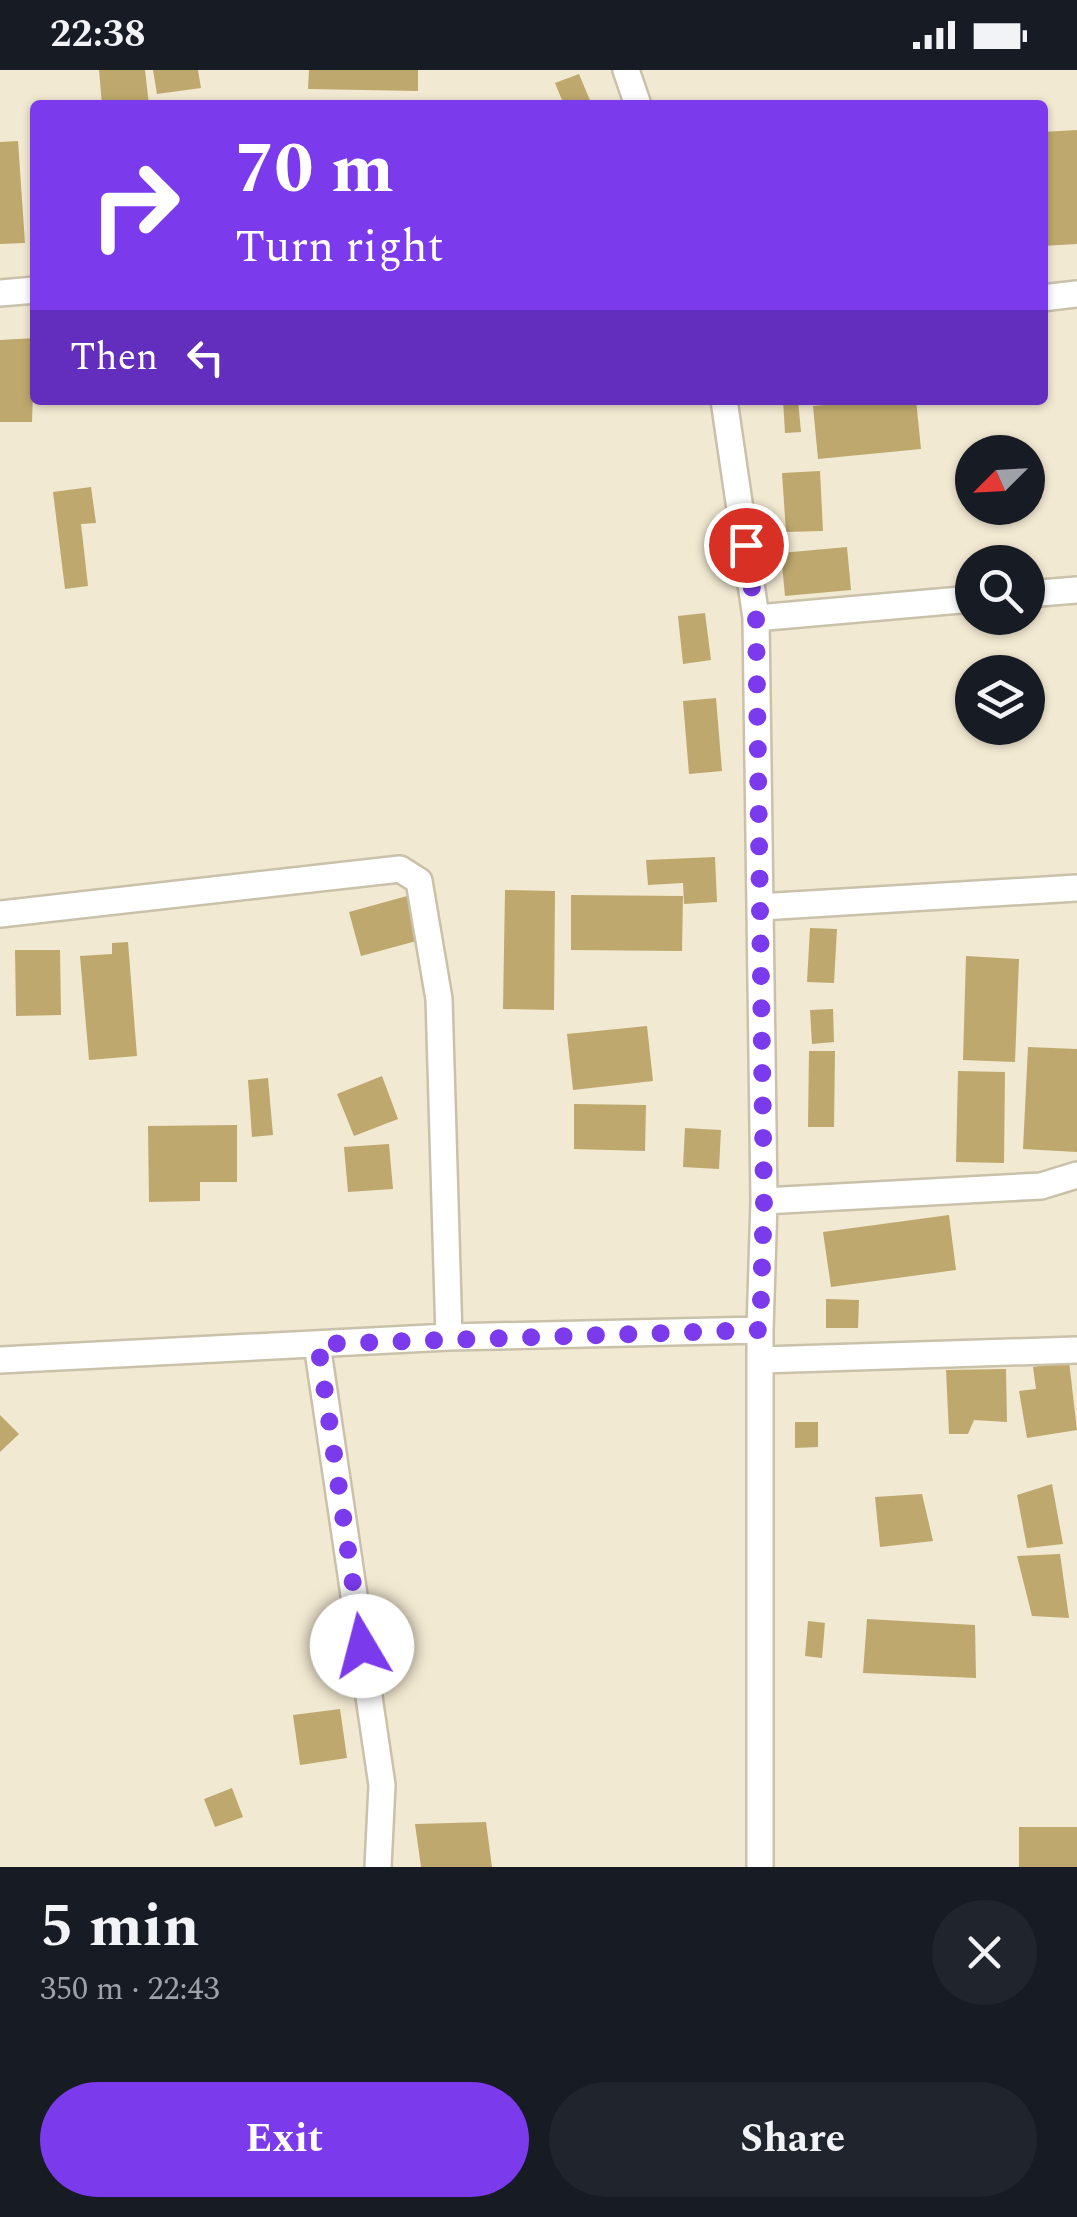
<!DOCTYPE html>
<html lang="en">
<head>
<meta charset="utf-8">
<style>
  body { margin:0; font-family:Spectral,serif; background:#20242c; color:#f1f3f6; height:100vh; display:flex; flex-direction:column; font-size:38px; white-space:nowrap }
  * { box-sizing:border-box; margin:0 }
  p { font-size:32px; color:#9ea1a6 }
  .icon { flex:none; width:55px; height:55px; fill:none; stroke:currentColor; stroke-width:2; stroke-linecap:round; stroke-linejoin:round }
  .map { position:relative; height:1797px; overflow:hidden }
  .side { display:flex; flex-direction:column; background:#171b24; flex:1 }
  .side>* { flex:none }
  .hud { position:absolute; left:30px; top:30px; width:1018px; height:305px; border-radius:10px; box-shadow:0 2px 8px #0004; background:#7c3aed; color:#fff; overflow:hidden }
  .needle { width:65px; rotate:246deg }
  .buttons { position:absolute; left:955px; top:365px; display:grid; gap:20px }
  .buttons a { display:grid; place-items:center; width:90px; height:90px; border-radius:50%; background:#171b24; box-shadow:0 2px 8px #0004; font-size:50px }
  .pin { position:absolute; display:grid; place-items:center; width:85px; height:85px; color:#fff; margin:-42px; border:5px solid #fff; border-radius:50%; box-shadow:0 2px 10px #0007 }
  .me { position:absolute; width:110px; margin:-55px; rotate:352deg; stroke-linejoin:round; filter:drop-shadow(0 0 8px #0008) }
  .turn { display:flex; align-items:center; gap:35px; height:210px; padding:0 40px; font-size:45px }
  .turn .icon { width:130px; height:130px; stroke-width:2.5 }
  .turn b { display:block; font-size:70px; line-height:85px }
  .then { display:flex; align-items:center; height:95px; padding:0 40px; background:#0003; gap:20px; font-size:38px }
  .round { display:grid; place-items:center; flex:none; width:105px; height:105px; border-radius:52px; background:#20242c }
  .head { display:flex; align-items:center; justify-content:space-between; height:170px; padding:0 40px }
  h1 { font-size:60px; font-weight:700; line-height:75px }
  .action { display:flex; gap:20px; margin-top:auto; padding:20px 40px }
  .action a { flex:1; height:115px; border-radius:60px; background:#7c3aed; color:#fff; font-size:40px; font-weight:700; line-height:115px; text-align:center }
  .action a+a { background:#20242c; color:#f1f3f6 }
  .status { display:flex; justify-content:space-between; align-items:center; height:70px; padding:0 50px; background:#171b24; direction:ltr }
  .status svg { height:28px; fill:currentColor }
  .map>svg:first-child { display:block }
  .building { fill:#bea86d }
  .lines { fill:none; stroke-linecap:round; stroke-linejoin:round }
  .street-casing { stroke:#cac1ab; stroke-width:30 }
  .street { stroke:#fff; stroke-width:25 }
  .route { stroke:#7c3aed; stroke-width:18; stroke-dasharray:0 32.4 }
</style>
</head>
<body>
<div class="status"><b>22:38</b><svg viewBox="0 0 49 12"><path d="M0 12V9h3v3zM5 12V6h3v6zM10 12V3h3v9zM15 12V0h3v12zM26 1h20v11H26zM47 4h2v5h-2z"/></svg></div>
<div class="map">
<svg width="1077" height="1797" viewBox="0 0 1077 1797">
  <rect width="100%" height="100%" fill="#f2e9d2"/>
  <!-- building -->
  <path class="building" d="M99 0H145L149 35H102Z
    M153 0H198L201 18 157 24Z
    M309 0H418V21L308 19Z
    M579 4 592 35H564L555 13Z
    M1077 60V174L1042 176V62Z
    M18 71 25 173 0 174V72Z
    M35 268 32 352H0V270Z
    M783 330H798L801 362 785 363Z
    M879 330H916L921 379 818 389 813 336Z
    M820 401 823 461 786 462 782 403Z
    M91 417 96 453 81 454 88 516 65 519 53 422Z
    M847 477 851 520 785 526 781 483Z
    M705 543 711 590 683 594 678 546Z
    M716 628 722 701 689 704 683 631Z
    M715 787 717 832 684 834 683 813 648 815 646 790Z
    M505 820 555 821 554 940 503 939Z
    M571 825 683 826 682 881 571 880Z
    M407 826 420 870 361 886 349 842Z
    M810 858 837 859 834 913 807 912Z
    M128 872 137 986 89 990 80 886 112 884V873Z
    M15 880H60L61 945 16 946Z
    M966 886 1019 889 1015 992 963 990Z
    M833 939 834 972 812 974 810 940Z
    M647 956 653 1011 573 1020 567 964Z
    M1028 977 1077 979V1082L1023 1079Z
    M809 981H835L834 1057H808Z
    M958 1001 1005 1002 1004 1093 956 1092Z
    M382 1006 398 1049 354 1066 337 1024Z
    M268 1008 273 1065 252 1067 248 1010Z
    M574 1034 646 1035 645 1081 574 1079Z
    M237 1055V1112H200V1131L149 1132 148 1056Z
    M685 1058 721 1060 719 1099 683 1097Z
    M389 1074 393 1119 348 1122 344 1077Z
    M949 1145 956 1200 831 1217 823 1162Z
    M826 1229 859 1230 858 1258H826Z
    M1069 1291 1077 1360 1027 1368 1019 1321 1036 1319 1033 1297Z
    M1006 1299 1007 1352 974 1350 968 1364H949L946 1300Z
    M0 1345 19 1364 0 1382Z
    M795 1352H818V1377L795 1378Z
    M1052 1414 1063 1474 1027 1478 1017 1425Z
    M922 1424 933 1471 880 1477 875 1427Z
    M1060 1484 1069 1548 1032 1546 1017 1486Z
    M867 1549 975 1555 976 1608 863 1603Z
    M808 1551 825 1553 822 1588 805 1586Z
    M340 1639 347 1688 300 1695 293 1645Z
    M232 1718 243 1747 215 1757 204 1729Z
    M486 1752 492 1797H421L415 1754Z
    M1019 1757H1077V1797H1019Z"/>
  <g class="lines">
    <defs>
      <path id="street" d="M626 0 638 35
        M0 223 35 220
        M1042 228 1077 224
        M724 330 756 548 764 1131 760 1260V1797
        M1028 524 1077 520
        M756 548 972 529
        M760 837 1077 818
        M0 844 400 799 419 811 439 929 449 1267
        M764 1131 1041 1116 1077 1105
        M317 1274 382 1715 378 1797
        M0 1290 449 1267 760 1260
        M760 1290 1077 1280"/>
    </defs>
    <!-- street casing -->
    <use href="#street" class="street-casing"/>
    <!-- street -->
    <use href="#street" class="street"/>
  </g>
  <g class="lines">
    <!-- route -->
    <path class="route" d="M362 1576 318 1274 760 1260 764 1131 756 548 746 475"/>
  </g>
</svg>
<div class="buttons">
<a><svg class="needle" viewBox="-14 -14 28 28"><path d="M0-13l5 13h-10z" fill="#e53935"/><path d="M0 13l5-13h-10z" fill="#9ea1a6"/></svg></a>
<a><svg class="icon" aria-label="search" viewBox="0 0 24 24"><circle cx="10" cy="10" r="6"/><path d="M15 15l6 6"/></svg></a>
<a><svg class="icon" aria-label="layers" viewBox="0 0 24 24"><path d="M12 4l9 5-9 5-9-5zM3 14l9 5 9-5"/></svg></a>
</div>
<div class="pin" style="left:746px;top:475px;background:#d93025"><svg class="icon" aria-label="arrive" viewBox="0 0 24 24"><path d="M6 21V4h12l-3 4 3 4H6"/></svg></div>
<svg class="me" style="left:362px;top:1576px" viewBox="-20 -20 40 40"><circle r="19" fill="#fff"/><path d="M0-13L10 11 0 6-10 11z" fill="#7c3aed"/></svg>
<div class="hud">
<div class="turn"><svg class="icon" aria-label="right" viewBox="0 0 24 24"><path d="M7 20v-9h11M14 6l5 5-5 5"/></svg><div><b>70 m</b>Turn right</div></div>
<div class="then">Then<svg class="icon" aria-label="left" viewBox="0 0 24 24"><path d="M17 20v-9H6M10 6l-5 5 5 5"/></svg></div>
</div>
</div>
<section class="side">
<div class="head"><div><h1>5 min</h1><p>350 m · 22:43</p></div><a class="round"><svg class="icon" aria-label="close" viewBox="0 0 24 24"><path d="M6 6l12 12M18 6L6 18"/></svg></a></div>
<div class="action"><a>Exit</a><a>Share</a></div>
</section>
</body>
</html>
